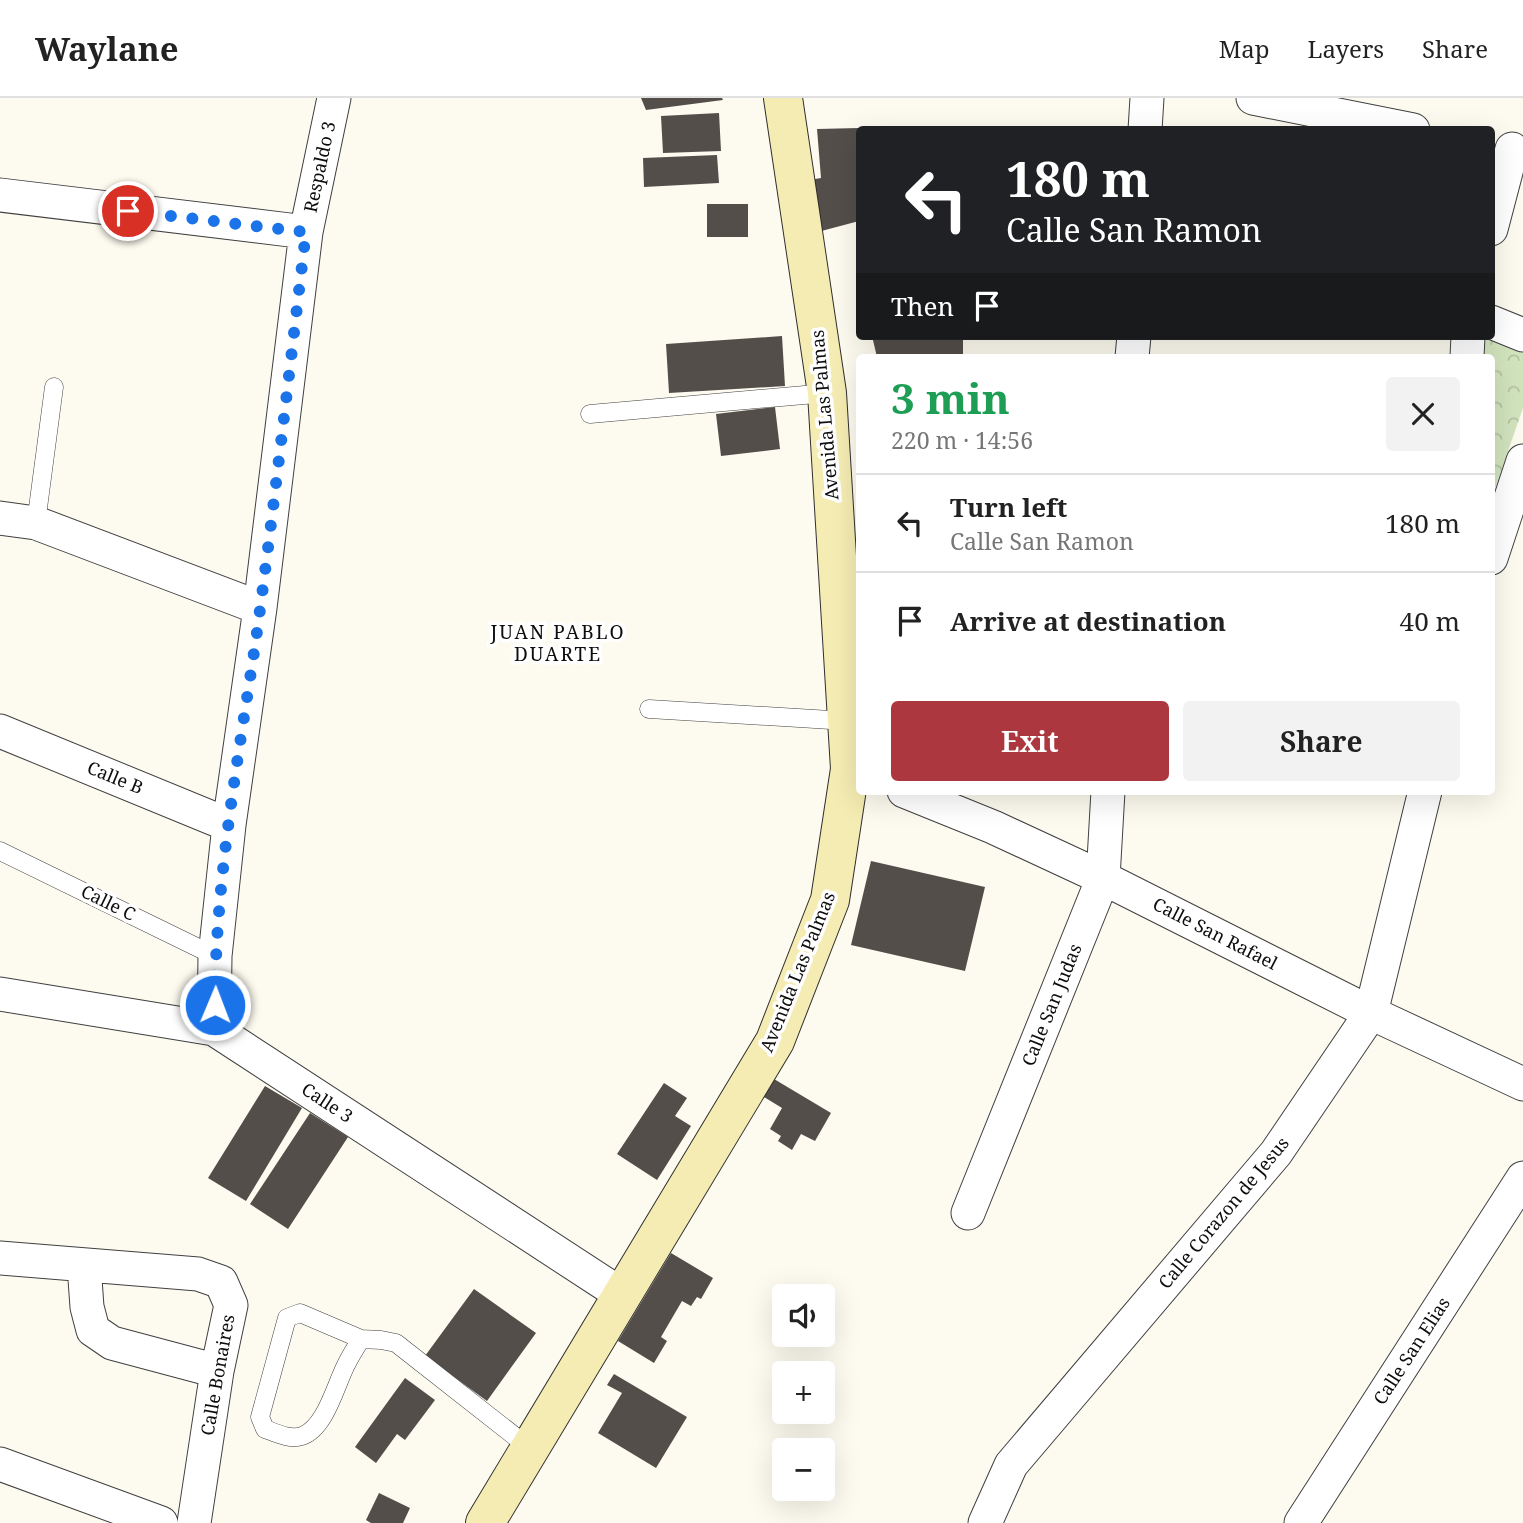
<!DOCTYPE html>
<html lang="en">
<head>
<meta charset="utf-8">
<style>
  body { margin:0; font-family:"Noto Serif",serif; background:#f2f2f2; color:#222; height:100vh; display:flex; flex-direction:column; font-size:26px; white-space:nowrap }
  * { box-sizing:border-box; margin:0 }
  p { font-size:23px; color:#767676 }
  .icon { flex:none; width:38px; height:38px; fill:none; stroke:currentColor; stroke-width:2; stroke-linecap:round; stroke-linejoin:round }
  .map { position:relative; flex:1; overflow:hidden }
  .sheet { position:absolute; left:856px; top:256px; width:639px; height:441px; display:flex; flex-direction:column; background:#fff; border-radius:7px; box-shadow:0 7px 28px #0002 }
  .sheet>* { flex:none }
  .banner { position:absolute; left:856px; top:28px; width:639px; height:214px; border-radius:7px; box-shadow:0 7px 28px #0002; background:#202124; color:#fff; overflow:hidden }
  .buttons { position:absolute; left:772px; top:1186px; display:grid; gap:14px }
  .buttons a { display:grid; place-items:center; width:63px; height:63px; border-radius:7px; background:#fff; box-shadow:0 7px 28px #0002; font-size:35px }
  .pin { position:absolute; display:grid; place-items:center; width:60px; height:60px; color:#fff; margin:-30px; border:4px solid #fff; border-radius:50%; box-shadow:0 2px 7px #0007 }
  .me { position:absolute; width:77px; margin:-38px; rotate:1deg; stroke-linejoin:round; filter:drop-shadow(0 0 5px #0008) }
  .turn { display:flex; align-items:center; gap:24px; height:147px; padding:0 35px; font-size:32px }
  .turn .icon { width:91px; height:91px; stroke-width:2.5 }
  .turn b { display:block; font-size:49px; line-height:60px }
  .then { display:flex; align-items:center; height:66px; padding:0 35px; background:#0003; gap:14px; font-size:26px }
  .round { display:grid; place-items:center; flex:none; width:74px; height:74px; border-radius:7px; background:#f2f2f2 }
  .overview { display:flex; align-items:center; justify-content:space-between; height:119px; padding:0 35px }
  h1 { font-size:42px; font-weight:700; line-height:52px; color:#1e9e55 }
  .cta { display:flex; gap:14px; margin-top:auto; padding:14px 35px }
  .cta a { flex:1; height:80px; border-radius:7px; background:#ac373e; color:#fff; font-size:28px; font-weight:700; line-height:80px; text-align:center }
  .cta a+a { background:#f2f2f2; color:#222 }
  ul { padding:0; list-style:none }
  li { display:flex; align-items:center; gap:21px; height:98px; padding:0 35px; border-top:2px solid #e0e0e0 }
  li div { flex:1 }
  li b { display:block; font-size:26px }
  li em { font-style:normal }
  header { display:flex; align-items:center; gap:42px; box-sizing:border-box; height:98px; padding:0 35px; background:#fff; border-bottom:2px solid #e0e0e0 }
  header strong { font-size:33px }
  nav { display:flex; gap:38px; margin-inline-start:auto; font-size:24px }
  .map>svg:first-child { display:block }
  .park { fill:url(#park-crowns) }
  .building { fill:#544e4b }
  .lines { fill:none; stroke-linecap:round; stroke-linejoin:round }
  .lane-casing { stroke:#404040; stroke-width:19 }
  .street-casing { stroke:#404040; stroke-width:35 }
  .secondary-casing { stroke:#2f2f2f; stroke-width:40 }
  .lane { stroke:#fff; stroke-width:18 }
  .street { stroke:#fff; stroke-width:33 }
  .secondary { stroke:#f5ecb3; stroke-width:38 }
  .route { stroke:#1a73e8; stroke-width:12; stroke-dasharray:0 21.6 }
  .labels { text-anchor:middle; stroke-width:7; stroke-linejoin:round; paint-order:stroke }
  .street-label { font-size:18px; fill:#0d0d0d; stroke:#fff }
  .neighbourhood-label { font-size:19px; letter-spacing:2px; fill:#0d0d0d; stroke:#fff }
</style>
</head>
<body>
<header>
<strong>Waylane</strong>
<nav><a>Map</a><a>Layers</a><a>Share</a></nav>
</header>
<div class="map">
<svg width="1523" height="1425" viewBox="0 0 1523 1425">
  <defs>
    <pattern id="park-crowns" width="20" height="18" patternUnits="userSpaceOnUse" patternTransform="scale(1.75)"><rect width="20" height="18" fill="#d1e3bd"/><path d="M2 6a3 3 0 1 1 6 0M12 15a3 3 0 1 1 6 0" fill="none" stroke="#b2c2a1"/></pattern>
  </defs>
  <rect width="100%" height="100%" fill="#fdfaef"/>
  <!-- park -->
  <path class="park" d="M1477 238H1491L1523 250V310L1491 402V259H1475Z"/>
  <!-- building -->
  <path class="building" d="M641 0H722L723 2 646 12Z
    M719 15 721 53 663 55 661 18Z
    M859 30V123L814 135 803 83 821 80 817 31Z
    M717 57 719 85 644 89 643 60Z
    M707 106H748V139H707Z
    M782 238 785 288 669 295 666 246Z
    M872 238H963V259H877Z
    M775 309 780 351 721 358 716 316Z
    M871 763 985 789 965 873 851 847Z
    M774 981 831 1015 815 1043 801 1036 792 1052 778 1043 781 1038 770 1031 782 1010 764 999Z
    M664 985 687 1000 675 1018 691 1028 657 1082 617 1056Z
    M265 988 302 1010 246 1103 208 1080Z
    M310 1015 348 1039 288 1131 250 1106Z
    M671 1155 713 1180 701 1201 697 1199 691 1208 682 1203 661 1239 667 1243 654 1265 618 1243Z
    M474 1191 536 1235 487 1303 425 1258Z
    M614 1276 687 1319 656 1370 598 1335 622 1295 607 1287Z
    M405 1280 435 1302 405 1342 397 1336 376 1365 355 1349Z
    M379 1395 410 1410 403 1425H371L366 1422Z"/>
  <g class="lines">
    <defs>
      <path id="lane" d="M590 316 827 295
        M36 425 54 289
        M649 611 847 623
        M0 753 215 858
        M361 1241C356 1249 351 1257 347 1265 336 1285 326 1330 302 1338 290 1342 276 1335 265 1331L260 1319 287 1220 300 1215 361 1241 381 1242 396 1245 531 1351"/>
      <path id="street" d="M1253 0 1413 32
        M1145 32 1147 0
        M0 97 306 134
        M1491 131 1512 51
        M1491 224 1523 237
        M1132 259 1134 238
        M1467 259 1468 238
        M0 420 36 425 260 510
        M1491 460 1523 363
        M0 633 229 727
        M904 693 993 729 1103 780 1371 915 1523 986
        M0 896 214 931 622 1197
        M214 931 215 858 229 727 260 510 306 134 334 0
        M968 1115 1103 780 1108 693
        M0 1160 198 1176 221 1184 231 1207 217 1273 194 1425
        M84 1167 87 1209 93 1232 112 1245 217 1273
        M0 1366 161 1425
        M985 1425 1011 1367 1276 1055 1371 915 1425 693
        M1301 1425 1523 1080"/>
      <path id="secondary" d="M485 1425 775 943 830 802 850 671 827 295 783 0"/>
    </defs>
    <!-- lane casing -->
    <use href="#lane" class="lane-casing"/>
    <!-- street casing -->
    <use href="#street" class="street-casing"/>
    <!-- secondary casing -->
    <use href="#secondary" class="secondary-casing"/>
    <!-- lane -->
    <use href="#lane" class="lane"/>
    <!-- street -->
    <use href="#street" class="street"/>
    <!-- secondary -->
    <use href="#secondary" class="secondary"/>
  </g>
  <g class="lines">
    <!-- route -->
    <path class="route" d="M128 113 306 134C290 267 275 401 257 534 239 657 215 782 215 907"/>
  </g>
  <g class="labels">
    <!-- street labels -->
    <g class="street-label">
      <text transform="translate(320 69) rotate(-78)" y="6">Respaldo 3</text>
      <text transform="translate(825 317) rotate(-95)" y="6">Avenida Las Palmas</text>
      <text transform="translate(115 680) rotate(22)" y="6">Calle B</text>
      <text transform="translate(108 805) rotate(26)" y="6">Calle C</text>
      <text transform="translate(1215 836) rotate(27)" y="6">Calle San Rafael</text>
      <text transform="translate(798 874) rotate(-68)" y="6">Avenida Las Palmas</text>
      <text transform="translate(1052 907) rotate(-68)" y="6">Calle San Judas</text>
      <text transform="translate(327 1005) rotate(33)" y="6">Calle 3</text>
      <text transform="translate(1224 1115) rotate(-50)" y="6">Calle Corazon de Jesus</text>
      <text transform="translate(1412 1253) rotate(-57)" y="6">Calle San Elias</text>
      <text transform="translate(218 1277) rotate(-80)" y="6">Calle Bonaires</text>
    </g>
    <!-- neighbourhood labels -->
    <g class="neighbourhood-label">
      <text x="558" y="541">JUAN PABLO<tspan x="558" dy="22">DUARTE</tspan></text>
    </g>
  </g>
</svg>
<div class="buttons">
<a><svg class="icon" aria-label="sound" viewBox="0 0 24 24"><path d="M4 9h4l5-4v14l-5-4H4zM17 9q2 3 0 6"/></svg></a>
<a>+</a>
<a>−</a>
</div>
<div class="pin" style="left:128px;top:113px;background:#d93025"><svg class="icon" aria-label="arrive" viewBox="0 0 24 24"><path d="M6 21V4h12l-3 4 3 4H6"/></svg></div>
<svg class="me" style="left:215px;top:907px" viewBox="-20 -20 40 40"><circle r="17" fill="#1a73e8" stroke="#fff" stroke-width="3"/><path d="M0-11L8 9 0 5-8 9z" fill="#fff"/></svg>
<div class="banner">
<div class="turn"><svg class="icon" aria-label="left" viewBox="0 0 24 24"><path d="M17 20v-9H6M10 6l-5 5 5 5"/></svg><div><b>180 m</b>Calle San Ramon</div></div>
<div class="then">Then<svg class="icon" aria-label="arrive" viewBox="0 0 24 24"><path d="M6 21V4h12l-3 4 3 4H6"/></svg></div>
</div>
<section class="sheet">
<div class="overview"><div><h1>3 min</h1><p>220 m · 14:56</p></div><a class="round"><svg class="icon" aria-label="close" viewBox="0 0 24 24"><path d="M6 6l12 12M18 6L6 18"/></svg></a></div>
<ul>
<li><svg class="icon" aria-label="left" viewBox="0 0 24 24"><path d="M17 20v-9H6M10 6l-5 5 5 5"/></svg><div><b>Turn left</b><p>Calle San Ramon</p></div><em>180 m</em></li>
<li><svg class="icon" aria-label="arrive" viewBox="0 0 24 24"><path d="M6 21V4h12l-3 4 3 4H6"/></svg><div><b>Arrive at destination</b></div><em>40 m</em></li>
</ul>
<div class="cta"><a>Exit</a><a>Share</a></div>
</section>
</div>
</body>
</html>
